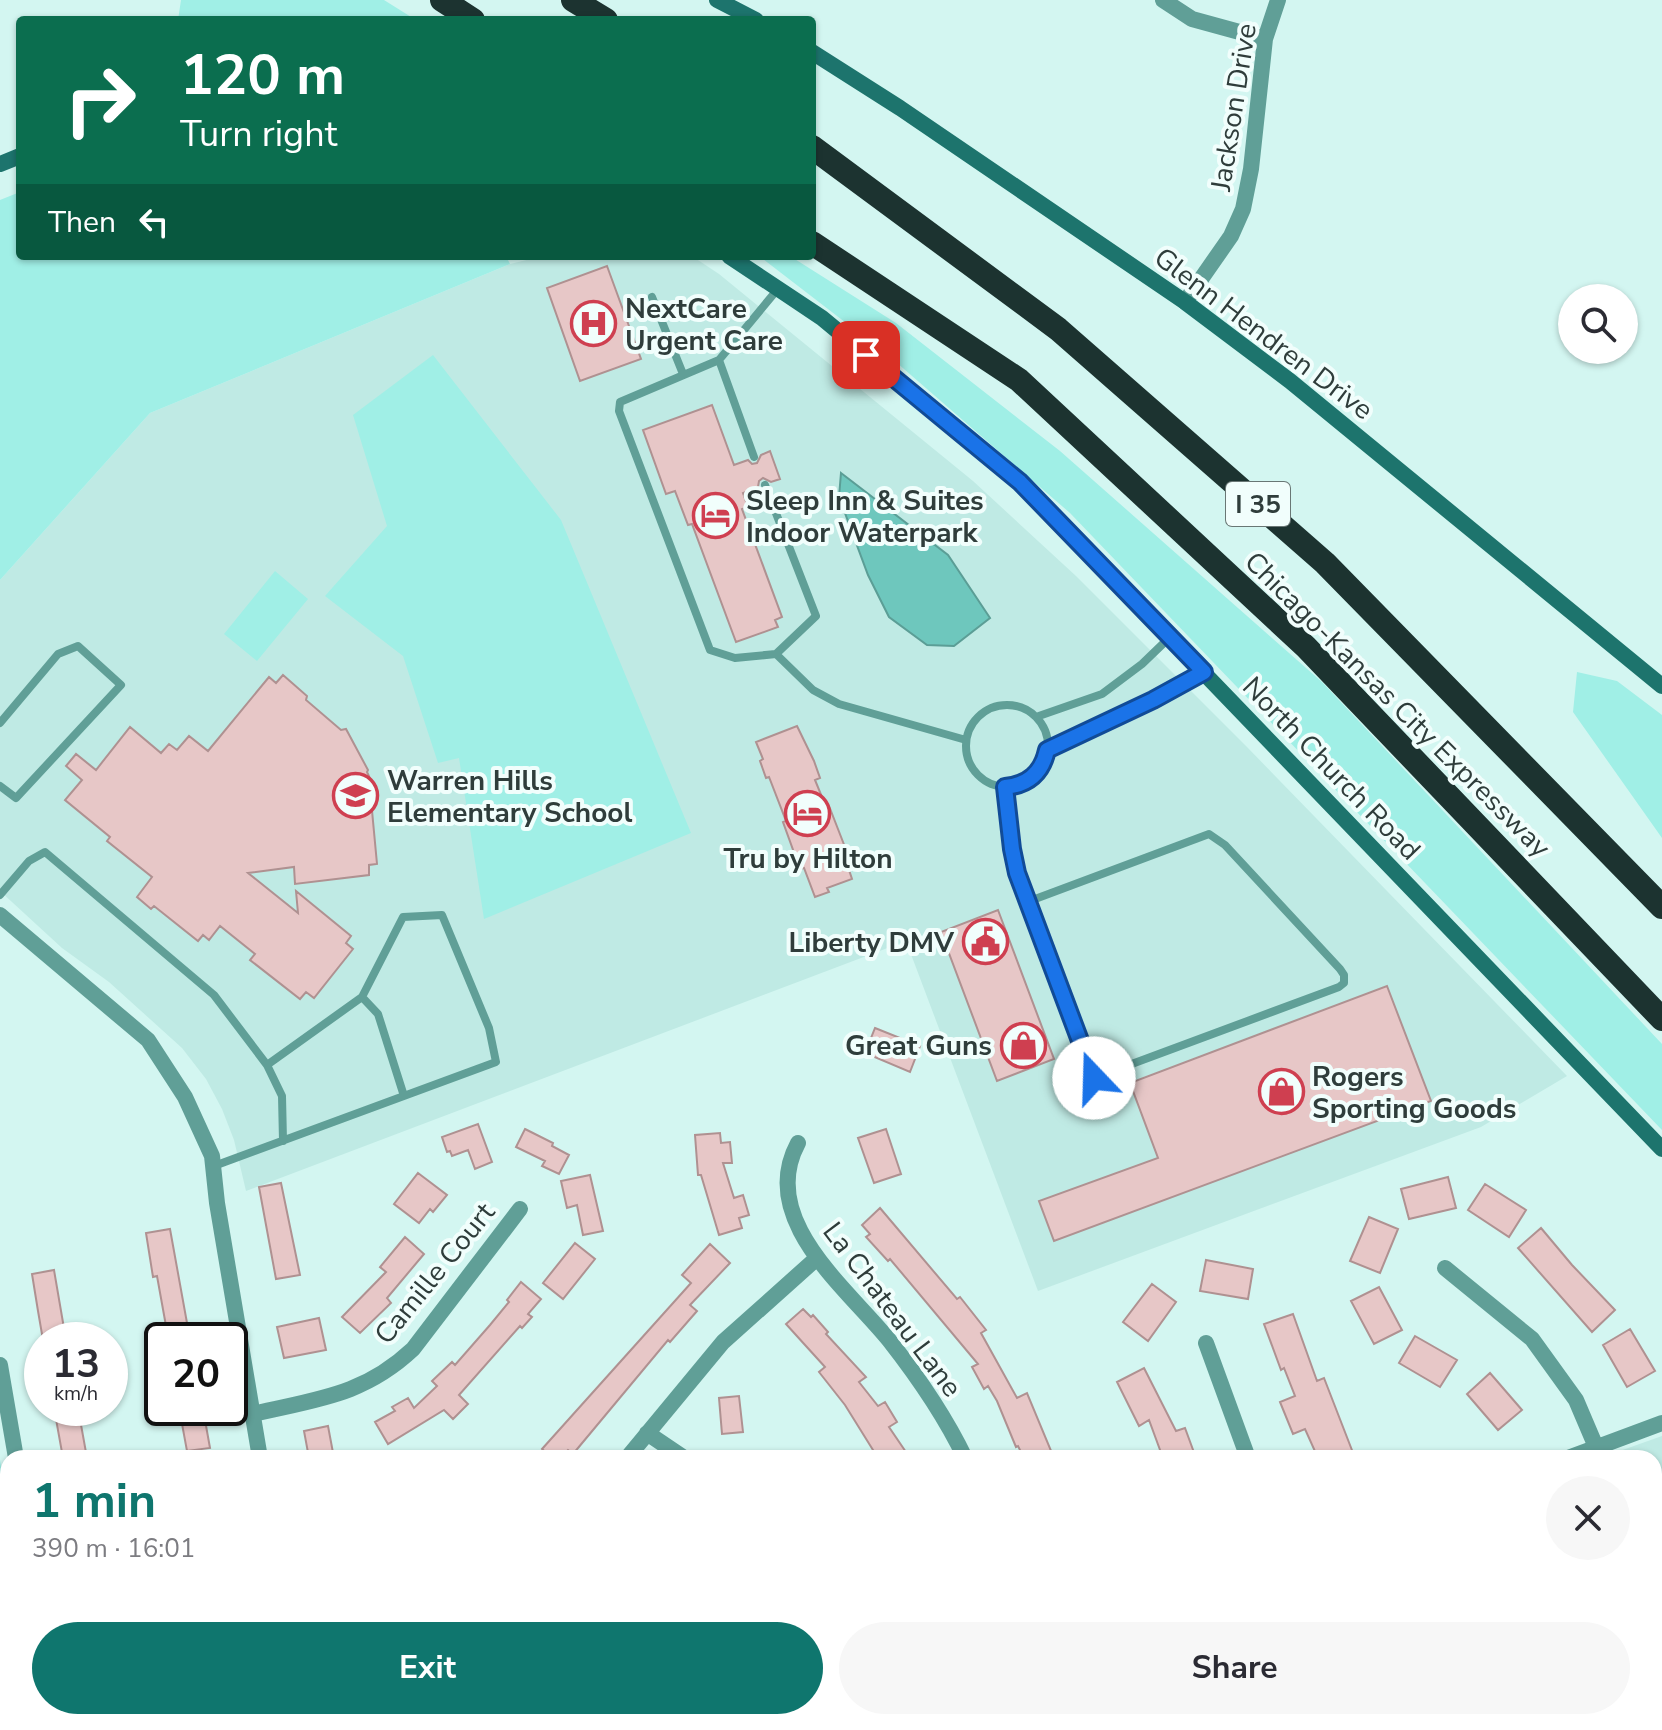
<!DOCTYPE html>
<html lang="en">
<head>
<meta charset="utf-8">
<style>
  body { margin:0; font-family:"Nunito Sans",sans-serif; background:#f7f7f7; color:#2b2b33; height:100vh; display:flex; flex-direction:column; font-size:30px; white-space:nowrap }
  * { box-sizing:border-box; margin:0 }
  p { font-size:26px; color:#7c7c81 }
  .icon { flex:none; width:44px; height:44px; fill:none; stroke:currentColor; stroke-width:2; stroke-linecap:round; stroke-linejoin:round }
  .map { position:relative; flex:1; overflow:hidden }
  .panel { position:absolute; left:0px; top:1450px; width:1662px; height:280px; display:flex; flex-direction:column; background:#fff; border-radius:24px 24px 0 0; box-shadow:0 2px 6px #0004 }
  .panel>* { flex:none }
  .banner { position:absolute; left:16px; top:16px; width:800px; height:244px; border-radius:8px; box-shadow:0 2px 6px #0004; background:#0b6e4f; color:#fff; overflow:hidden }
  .tools { position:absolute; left:1558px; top:284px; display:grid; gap:16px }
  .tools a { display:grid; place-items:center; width:80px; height:80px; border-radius:50%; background:#fff; box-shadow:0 2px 6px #0004; font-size:40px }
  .speed { position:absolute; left:24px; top:1322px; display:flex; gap:16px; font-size:40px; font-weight:700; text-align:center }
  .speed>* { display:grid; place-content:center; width:104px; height:104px; border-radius:50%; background:#fff; box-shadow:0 2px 6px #0004; line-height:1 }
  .speed small { font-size:20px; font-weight:400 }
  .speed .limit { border:4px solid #111; border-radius:12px; background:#fff; color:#111 }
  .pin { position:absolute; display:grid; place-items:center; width:68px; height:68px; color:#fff; margin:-34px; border-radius:16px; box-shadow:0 4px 12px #0006 }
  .me { position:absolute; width:88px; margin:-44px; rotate:339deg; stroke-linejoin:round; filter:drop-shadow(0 0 6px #0008) }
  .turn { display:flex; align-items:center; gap:28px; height:168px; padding:0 32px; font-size:36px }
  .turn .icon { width:104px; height:104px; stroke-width:2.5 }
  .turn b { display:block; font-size:56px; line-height:68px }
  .then { display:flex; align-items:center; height:76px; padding:0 32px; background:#0003; gap:16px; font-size:30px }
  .round { display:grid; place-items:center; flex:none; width:84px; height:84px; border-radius:42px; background:#f7f7f7 }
  .head { display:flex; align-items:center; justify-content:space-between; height:136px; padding:0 32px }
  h1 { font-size:48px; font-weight:700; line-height:60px; color:#0f766e }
  .action { display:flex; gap:16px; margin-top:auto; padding:16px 32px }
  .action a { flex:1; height:92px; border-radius:48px; background:#0f766e; color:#fff; font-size:32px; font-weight:700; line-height:92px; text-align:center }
  .action a+a { background:#f7f7f7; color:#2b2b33 }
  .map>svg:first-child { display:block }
  .built { fill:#bfeae4 }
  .green { fill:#a0efe6 }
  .water { fill:#6ec7bd; stroke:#5b9e96; stroke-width:2 }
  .building { fill:#e7c7c7; stroke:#af9191; stroke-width:2 }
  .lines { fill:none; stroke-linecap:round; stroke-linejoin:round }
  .lane { stroke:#609f97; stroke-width:8 }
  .street { stroke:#609f97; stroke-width:16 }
  .secondary { stroke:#1d746d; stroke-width:16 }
  .highway { stroke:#1c3330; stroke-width:24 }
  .route-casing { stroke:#114b97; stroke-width:20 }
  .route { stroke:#1a73e8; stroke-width:14 }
  .labels { text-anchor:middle; stroke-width:8; stroke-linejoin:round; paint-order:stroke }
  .shield { fill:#f1fefc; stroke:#697775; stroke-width:2 }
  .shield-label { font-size:26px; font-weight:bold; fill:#2f3d3b }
  .street-label { font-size:28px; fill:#2f3d3b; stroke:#f1fefc }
  .poi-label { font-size:28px; font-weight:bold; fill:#2f3d3b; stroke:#f1fefc; text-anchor:start }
</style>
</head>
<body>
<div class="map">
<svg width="1662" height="1730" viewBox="0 0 1662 1730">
  <rect width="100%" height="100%" fill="#d3f6f1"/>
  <!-- built -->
  <path class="built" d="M543 256H692L719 274 973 481 1076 576 1247 747 1567 1076 1481 1127 1038 1291 906 941 246 1191 234 1140 222 1109 206 1079 182 1048 109 982 62 948 0 891V580L150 413 510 264Z
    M1662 1436V1730H1507L1504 1722H1654V1458H1600Z"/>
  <!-- green -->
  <path class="green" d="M181 0H384L416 20H178Z
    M20 192V256H506L510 264 150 413 0 580V200Z
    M759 256H790L896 323 1060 451 1322 682 1662 1044V1130L1070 513 889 356Z
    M433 355 561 520 691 833 484 919 459 758 438 763 403 656 325 596 387 526 353 415Z
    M275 571 308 599 257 661 224 634Z
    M1577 672 1617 681 1662 715V838L1573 712Z
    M0 1460 8 1506V1722H52L55 1730H0Z"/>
  <!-- water -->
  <path class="water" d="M841 473 948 555 990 618 954 646 927 645 889 617 868 575 839 497Z"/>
  <!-- building -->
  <path class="building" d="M607 266 641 359 580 381 547 288Z
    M712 405 734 465 748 460 752 464 757 463 761 455 770 451 780 479 771 482 763 478 759 481 758 487 743 493 748 507 742 509 782 617 775 620 778 627 736 642 692 524 688 525 675 491 666 494 643 430Z
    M283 675 307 696 306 700 341 730 346 729 368 770 367 772 374 787 370 789 377 864 369 865V875L295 884 294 867 248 873 298 913 296 891 351 936 346 943 353 949 314 998 306 992 300 999 250 960 255 954 220 926 209 940 203 935 198 941 154 906 151 909 137 897 152 877 107 841 110 837 65 800 82 780 66 766 76 754 96 770 130 727 161 753 169 744 177 750 189 736 208 751 269 677 276 683Z
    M797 726 814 761 820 778 815 780 826 807 829 806 850 860 846 861 852 879 827 888 829 892 815 897 804 868 800 869 783 822 786 821 769 777 766 778 760 761 763 759 756 742Z
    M998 910 1054 1059 997 1081 941 932Z
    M1387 986 1431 1101 1054 1241 1039 1201 1158 1158 1130 1083Z
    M875 1028 920 1046 910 1072 865 1053Z
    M478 1124 492 1162 475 1169 468 1150 452 1156 450 1151 447 1152 442 1137Z
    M525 1129 553 1143 552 1146 569 1155 559 1174 542 1166 545 1161 516 1147Z
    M886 1129 901 1174 874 1183 858 1138Z
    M720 1133 721 1143 730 1142 732 1163H723L734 1198 743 1195 749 1215 739 1218 742 1228 719 1235 701 1175H698L695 1135Z
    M418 1173 447 1195 433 1212 430 1209 419 1223 394 1204Z
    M590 1175 603 1231 583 1235 577 1205 567 1208 561 1181Z
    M1448 1177 1456 1208 1409 1219 1401 1189Z
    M281 1183 300 1275 276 1279 259 1187Z
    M1485 1184 1526 1210 1509 1237 1468 1210Z
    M880 1208 957 1299 960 1297 986 1330 981 1333 1017 1398 1027 1393 1054 1458H1024L1018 1446 1016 1447 997 1401 988 1386 984 1389 972 1367 978 1364 890 1259 888 1261 866 1237 870 1234 862 1225Z
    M1369 1217 1398 1229 1380 1273 1350 1261Z
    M1541 1228 1572 1265 1615 1310 1592 1332 1518 1248Z
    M170 1229 189 1334 168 1337 157 1276 153 1277 146 1233Z
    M405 1237 424 1254 387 1298 391 1303 360 1333 342 1317 386 1272 380 1267Z
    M575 1243 595 1259 563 1299 543 1283Z
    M710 1244 730 1263 690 1305 697 1311 670 1342 668 1340 573 1454 568 1450 560 1458H552L542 1449 691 1283 682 1275Z
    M1206 1260 1253 1269 1248 1299 1200 1291Z
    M54 1270 66 1340H43L38 1311 32 1274Z
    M521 1282 541 1299 528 1314 532 1317 522 1328 520 1326 459 1395 468 1404 453 1419 444 1410 388 1444 375 1422 395 1411 392 1407 408 1398 414 1408 437 1386 432 1381 452 1362 455 1365 490 1325 509 1302 507 1300Z
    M1152 1284 1176 1302 1148 1341 1123 1322Z
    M1379 1287 1402 1330 1374 1344 1351 1301Z
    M803 1309 811 1317 813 1315 828 1332 826 1334 866 1377 859 1382 878 1406 885 1402 897 1422 889 1427 910 1458H878L845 1405 819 1372 825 1367 786 1324Z
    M1293 1314 1317 1381 1324 1378 1355 1458H1318L1305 1429 1293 1434 1280 1402 1295 1396 1284 1368 1281 1370 1264 1324Z
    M319 1318 326 1350 284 1358 277 1327Z
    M1630 1329 1655 1371 1627 1387 1603 1345Z
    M1415 1336 1457 1360 1440 1387 1399 1363Z
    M1144 1368 1176 1431 1185 1428 1196 1458H1163L1149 1420 1139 1426 1117 1382Z
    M1490 1373 1522 1410 1498 1430 1467 1394Z
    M739 1396 743 1432 722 1434 719 1398Z
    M54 1408H78L87 1458H63Z
    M203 1409 210 1448 187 1451 180 1413Z
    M328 1426 334 1458H309L304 1431Z"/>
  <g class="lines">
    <!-- lane -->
    <path class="lane" d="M652 297 683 374
      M719 360 754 457
      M765 485 816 616 776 654 813 690 839 704 966 740
      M776 654 735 658 710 650 619 411 620 402 719 360 777 290
      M966 746a41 41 0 1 1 82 0a41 41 0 1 1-82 0Z
      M1036 717 1102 694 1142 664 1169 638
      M0 723 58 654 78 646 121 685 16 798 0 786
      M1047 750 1153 700 1204 672
      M1005 787C1008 827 1014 864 1027 902L1094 1078 1339 987 1344 983V975L1340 969 1225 845 1209 834 1027 902
      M0 895 29 861 45 852 214 995 267 1065
      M362 997 378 1014 404 1096
      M214 1166 496 1062 489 1028 442 915 403 917 362 997 267 1065 282 1096 283 1141
      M1654 1549 1662 1546
      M1654 1591 1662 1611"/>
    <!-- street -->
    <path class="street" d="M1163 0 1192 19 1265 39
      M1185 302 1231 236 1243 209 1251 169 1265 39 1278 0
      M0 915 148 1040 185 1097 212 1156 217 1203 260 1458
      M798 1143C757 1219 846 1287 889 1340 918 1377 945 1416 965 1458
      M1445 1268 1532 1339 1576 1400 1596 1447
      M1206 1343 1248 1458
      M0 1365 16 1458
      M253 1414C316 1399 363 1396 413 1349L520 1209
      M647 1433 684 1458
      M627 1458 723 1342 817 1258
      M1568 1458 1662 1423
      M1654 1719 1662 1716
      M69 1722 72 1730
      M309 1722 311 1730
      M545 1722 548 1730
      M1348 1722 1351 1730
      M1517 1722 1520 1730
      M1004 1730 1008 1722
      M1624 1730 1646 1722"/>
    <!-- secondary -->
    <path class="secondary" d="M717 0 756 20
      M812 52 900 108 1185 302 1290 381 1662 686
      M0 164 20 156
      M729 256 822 318 1020 482 1662 1149"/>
    <!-- highway -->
    <path class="highway" d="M442 0 473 20
      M573 0 606 20
      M812 147 1058 329 1325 563 1662 907
      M812 243 1019 380 1306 647 1662 1019"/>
  </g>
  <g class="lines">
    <defs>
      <path id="route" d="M866 355 1020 482 1204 672 1153 700 1047 750C1042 773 1028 785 1005 787L1012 849 1017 873 1094 1078"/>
    </defs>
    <!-- route casing -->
    <use href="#route" class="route-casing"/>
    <!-- route -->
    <use href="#route" class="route"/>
  </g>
  <!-- icons -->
  <defs>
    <symbol id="hospital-ring" viewBox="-11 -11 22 22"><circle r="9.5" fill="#f1fefc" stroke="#cf3f50" stroke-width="1.5"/><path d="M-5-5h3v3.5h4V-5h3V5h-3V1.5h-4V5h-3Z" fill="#cf3f50"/></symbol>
    <symbol id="hotel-ring" viewBox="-11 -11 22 22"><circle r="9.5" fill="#f1fefc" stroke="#cf3f50" stroke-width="1.5"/><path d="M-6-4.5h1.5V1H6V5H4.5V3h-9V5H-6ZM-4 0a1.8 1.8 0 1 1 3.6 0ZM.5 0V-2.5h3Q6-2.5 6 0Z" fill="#cf3f50"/></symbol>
    <symbol id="school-ring" viewBox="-11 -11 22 22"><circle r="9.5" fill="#f1fefc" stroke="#cf3f50" stroke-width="1.5"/><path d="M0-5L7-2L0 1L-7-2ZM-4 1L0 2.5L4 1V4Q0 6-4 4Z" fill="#cf3f50"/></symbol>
    <symbol id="civic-ring" viewBox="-11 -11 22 22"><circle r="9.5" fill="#f1fefc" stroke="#cf3f50" stroke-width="1.5"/><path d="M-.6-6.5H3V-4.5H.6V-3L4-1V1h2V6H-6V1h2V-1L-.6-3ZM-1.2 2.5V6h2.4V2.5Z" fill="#cf3f50"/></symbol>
    <symbol id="shop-ring" viewBox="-11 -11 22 22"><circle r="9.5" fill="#f1fefc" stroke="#cf3f50" stroke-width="1.5"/><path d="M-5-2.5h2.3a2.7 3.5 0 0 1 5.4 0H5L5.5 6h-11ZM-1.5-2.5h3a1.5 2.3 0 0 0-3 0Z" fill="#cf3f50"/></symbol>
  </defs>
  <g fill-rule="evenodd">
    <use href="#hospital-ring" x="568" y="298" width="51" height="51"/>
    <use href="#hotel-ring" x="690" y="490" width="51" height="51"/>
    <use href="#school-ring" x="330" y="770" width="51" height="51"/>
    <use href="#hotel-ring" x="782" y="788" width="51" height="51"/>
    <use href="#civic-ring" x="960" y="916" width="51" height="51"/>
    <use href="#shop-ring" x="998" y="1020" width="51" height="51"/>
    <use href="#shop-ring" x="1256" y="1066" width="51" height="51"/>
  </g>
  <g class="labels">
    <!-- shield labels -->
    <rect class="shield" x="1226" y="482" width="64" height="44" rx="6"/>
    <g class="shield-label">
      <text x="1258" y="513">I 35</text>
    </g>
    <!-- street labels -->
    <g class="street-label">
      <text transform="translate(1233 107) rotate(-81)" y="10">Jackson Drive</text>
      <text transform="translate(1264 333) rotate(37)" y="10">Glenn Hendren Drive</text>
      <text transform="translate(1398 704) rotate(45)" y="10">Chicago-Kansas City Expressway</text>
      <text transform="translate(1332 768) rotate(46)" y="10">North Church Road</text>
      <text transform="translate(434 1273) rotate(-51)" y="10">Camille Court</text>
      <text transform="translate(893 1309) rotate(53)" y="10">La Chateau Lane</text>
    </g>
    <!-- poi labels -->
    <g class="poi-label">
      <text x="625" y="318">NextCare<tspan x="625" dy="32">Urgent Care</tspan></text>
      <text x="746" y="510">Sleep Inn &amp; Suites<tspan x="746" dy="32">Indoor Waterpark</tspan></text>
      <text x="387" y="790">Warren Hills<tspan x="387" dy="32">Elementary School</tspan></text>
      <text x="808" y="868" text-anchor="middle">Tru by Hilton</text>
      <text x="954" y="952" text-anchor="end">Liberty DMV</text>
      <text x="992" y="1055" text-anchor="end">Great Guns</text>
      <text x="1312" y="1086">Rogers<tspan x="1312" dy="32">Sporting Goods</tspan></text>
    </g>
  </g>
</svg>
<div class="tools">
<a><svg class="icon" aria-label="search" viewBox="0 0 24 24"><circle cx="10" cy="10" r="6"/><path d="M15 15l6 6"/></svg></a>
</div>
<div class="speed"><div>13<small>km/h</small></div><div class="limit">20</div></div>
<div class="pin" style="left:866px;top:355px;background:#d93025"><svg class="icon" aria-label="arrive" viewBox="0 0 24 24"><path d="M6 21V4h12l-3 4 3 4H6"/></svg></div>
<svg class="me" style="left:1094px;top:1078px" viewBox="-20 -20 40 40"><circle r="19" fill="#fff"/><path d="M0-13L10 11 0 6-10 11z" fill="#1a73e8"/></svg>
<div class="banner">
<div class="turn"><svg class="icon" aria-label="right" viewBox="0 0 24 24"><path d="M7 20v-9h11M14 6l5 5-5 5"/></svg><div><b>120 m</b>Turn right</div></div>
<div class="then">Then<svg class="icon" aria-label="left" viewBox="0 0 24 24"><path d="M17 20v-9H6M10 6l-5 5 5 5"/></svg></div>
</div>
<section class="panel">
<div class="head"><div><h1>1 min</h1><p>390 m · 16:01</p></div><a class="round"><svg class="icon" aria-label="close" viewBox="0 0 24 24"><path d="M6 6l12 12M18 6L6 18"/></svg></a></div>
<div class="action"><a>Exit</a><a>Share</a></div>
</section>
</div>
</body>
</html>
